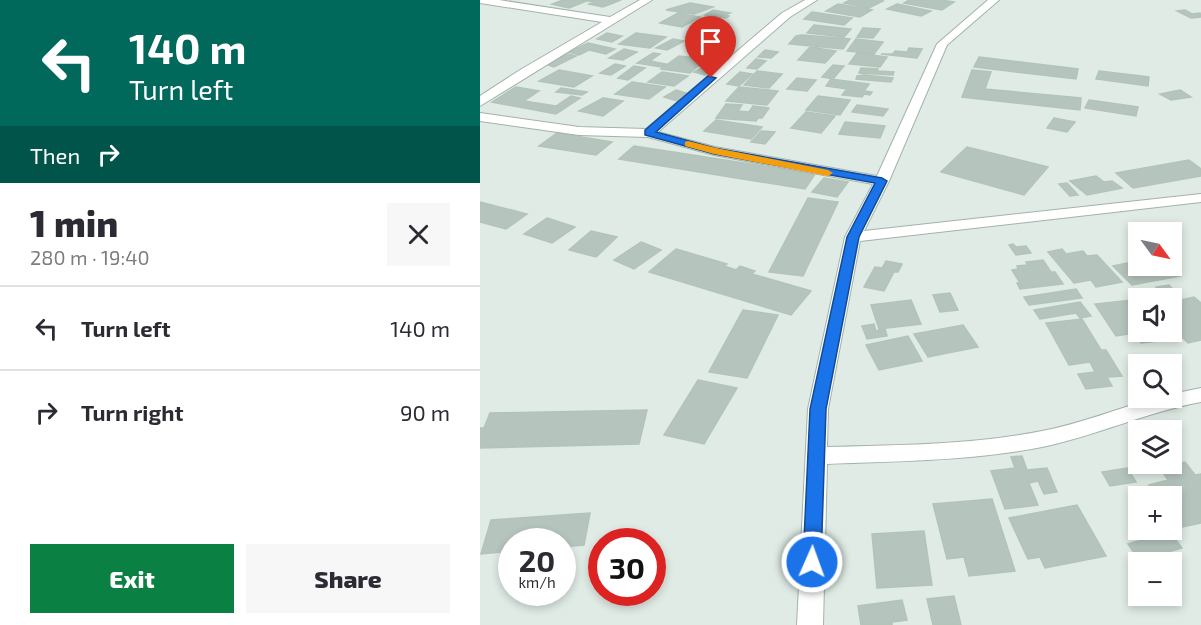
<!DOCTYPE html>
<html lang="en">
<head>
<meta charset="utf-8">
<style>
  body { margin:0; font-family:"Exo 2",sans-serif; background:#f7f7f7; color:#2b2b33; height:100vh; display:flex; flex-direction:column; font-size:22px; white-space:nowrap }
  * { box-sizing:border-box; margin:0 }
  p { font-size:20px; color:#7c7c81 }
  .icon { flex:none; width:33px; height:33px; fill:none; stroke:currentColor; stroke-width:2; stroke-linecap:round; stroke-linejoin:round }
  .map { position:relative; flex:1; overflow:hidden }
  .drawer { display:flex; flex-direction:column; background:#fff; width:480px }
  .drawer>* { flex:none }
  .top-card { background:#00695c; color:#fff; overflow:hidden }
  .needle { width:39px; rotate:123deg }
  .fabs { position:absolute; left:648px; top:222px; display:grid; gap:12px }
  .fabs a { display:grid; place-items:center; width:54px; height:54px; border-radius:0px; background:#fff; box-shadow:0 3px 9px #0003; font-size:30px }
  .speed { position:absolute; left:18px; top:528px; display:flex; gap:12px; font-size:30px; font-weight:700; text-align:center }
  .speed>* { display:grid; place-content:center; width:78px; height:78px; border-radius:50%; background:#fff; box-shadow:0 3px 9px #0003; line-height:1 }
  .speed small { font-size:15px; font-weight:400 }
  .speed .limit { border:9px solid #d22; background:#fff; color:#111 }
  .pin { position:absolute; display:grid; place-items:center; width:51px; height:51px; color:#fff; margin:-62px -26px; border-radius:50% 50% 50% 0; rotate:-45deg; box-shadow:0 0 6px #0007 }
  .pin .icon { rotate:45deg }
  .me { position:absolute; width:66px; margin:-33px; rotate:2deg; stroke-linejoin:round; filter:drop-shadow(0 0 4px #0008) }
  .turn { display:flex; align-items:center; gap:21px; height:126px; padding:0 30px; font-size:27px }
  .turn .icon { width:78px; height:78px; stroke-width:2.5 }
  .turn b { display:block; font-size:42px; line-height:51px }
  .then { display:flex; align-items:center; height:57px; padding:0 30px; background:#0003; gap:12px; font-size:22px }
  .round { display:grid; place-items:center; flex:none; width:63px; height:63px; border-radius:0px; background:#f7f7f7 }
  .overview { display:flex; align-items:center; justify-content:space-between; height:102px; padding:0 30px }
  h1 { font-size:36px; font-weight:800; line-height:45px }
  .action { display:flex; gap:12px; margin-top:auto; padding:12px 30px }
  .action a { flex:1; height:69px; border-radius:0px; background:#0b8043; color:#fff; font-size:24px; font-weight:800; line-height:69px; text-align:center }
  .action a+a { background:#f7f7f7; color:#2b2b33 }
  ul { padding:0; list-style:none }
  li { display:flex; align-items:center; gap:18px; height:84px; padding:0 30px; border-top:2px solid #e1e1e2 }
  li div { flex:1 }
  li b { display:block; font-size:22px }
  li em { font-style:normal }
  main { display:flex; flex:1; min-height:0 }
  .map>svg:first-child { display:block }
  .building { fill:#b5c5bd; stroke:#b2c4ba; stroke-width:1.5 }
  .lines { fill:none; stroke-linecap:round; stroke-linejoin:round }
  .street-casing { stroke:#a2b3aa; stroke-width:2 }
  .street { fill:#fff; fill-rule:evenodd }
  .route { fill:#1a73e8; stroke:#114b97; stroke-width:1.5 }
  .slow { fill:#f59e0b }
</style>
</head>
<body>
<main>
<section class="drawer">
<div class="top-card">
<div class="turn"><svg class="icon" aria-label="left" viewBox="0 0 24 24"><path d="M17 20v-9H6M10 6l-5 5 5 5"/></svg><div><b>140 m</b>Turn left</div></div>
<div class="then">Then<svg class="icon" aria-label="right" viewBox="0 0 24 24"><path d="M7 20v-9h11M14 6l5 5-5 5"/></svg></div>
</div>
<div class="overview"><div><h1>1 min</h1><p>280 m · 19:40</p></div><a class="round"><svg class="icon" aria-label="close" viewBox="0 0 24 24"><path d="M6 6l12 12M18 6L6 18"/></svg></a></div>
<ul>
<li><svg class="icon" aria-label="left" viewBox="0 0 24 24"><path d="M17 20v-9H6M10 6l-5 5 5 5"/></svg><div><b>Turn left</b></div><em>140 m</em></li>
<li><svg class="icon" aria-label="right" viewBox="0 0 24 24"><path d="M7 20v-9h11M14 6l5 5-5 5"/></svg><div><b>Turn right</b></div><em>90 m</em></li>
</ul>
<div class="action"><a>Exit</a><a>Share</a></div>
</section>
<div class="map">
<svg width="721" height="625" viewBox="0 0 721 625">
  <rect width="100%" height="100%" fill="#dfebe4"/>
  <!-- building -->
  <path class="building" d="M83 0H109L89 8 72 4Z
    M112 0H141L123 7 109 4 114 2 109 1Z
    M370 0H399L403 1 389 8 364 3Z
    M429 0H461L474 2 462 10 424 3Z
    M210 3 233 7 214 14 186 10Z
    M358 4 392 10 380 17 346 11Z
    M417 4 451 11 441 16 407 9Z
    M233 10 250 13 245 15 249 16 246 18 225 15Z
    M705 10 712 14 720 13 721 17 711 18 697 11Z
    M332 12 372 18 364 25 324 19Z
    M198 13 220 17 202 27 180 23Z
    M334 25 371 29 364 37 327 33Z
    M383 28 400 29 393 38 377 37Z
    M127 33 142 36 132 42 117 39Z
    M156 33 186 37 170 48 139 44Z
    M322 35 370 39 363 49 309 44 316 36Z
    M193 39 204 41 187 50 176 48Z
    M376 39 403 42 394 54 367 51Z
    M108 43 135 49 126 54 109 50 99 55 89 52Z
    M330 47 356 51 345 63 318 60Z
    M429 48 442 49 437 58 401 54H413L415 51 427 52Z
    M144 49 157 52 143 60 129 58Z
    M285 50 298 52 291 58 278 57Z
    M173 53 180 54 170 61 186 64 181 67 157 63Z
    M377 53 407 57 400 67 369 64Z
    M88 54 96 56 74 67 65 64Z
    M199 56 226 59 210 73 181 69Z
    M499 57 598 69 596 79 494 67Z
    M276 59 286 61 277 69 267 68Z
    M135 64 145 66 131 75 120 73Z
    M353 65 364 66 353 79 342 77Z
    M154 66 165 68 148 80 138 78Z
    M225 66 235 68 225 75 214 72Z
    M381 68 398 69 397 71 414 72 413 75 379 73Z
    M79 70 112 76 94 87 59 81Z
    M492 70 511 72 505 89 601 98 600 110 482 97Z
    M277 71 302 74 289 88 264 85Z
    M619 71 669 77 668 86 616 79Z
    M182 72 208 76 194 86 168 82Z
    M260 72 272 74 259 86 247 84Z
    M384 75 413 78 411 82 376 79 377 76Z
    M317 78 336 80 327 91 307 89Z
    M351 79 389 84 384 91 392 92 390 95 384 94 382 97 362 95 367 89 346 86Z
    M152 82 185 87 169 99 135 94Z
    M36 87 59 91 44 101 76 106 91 96 100 98 76 114 12 102Z
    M259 87 298 91 287 105 246 101Z
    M81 88 107 92 102 95 76 92Z
    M196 90 209 94 197 101 184 97Z
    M700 90 711 97 691 100 680 94Z
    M338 96 370 100 360 115 326 110Z
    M123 98 143 101 123 116 99 111Z
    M609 100 658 107 656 116 605 108Z
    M246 104 262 105 258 111 269 112 273 106 289 108 282 118H278L276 121 236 118Z
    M377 105 408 109 403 116 372 112Z
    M326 112 355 116 341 133 311 128Z
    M574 118 595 122 587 132 567 128Z
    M236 120 282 127 271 139 224 131Z
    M365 122 405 126 400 138 359 134Z
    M281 131 295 132 285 144 271 142Z
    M77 133 132 142 116 155 59 146Z
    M154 146 335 174 325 189 139 159Z
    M487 147 568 167 544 195 461 172Z
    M709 160 721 169V176L653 188 636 173Z
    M616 176 624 182 632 181 642 188 607 195 590 181Z
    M344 178 368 182 357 197 332 192Z
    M587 183 598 195 590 196 579 184Z
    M328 198 358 202 323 276 289 272Z
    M0 202 47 214 26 229 0 222Z
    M67 218 95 227 72 243 44 234Z
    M111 231 137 237 116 257 89 250Z
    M161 242 181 250 154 269 134 260Z
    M533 244 536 247 546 246 551 253 536 255 529 245Z
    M196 249 247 264 244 266 256 270 260 266 275 271 272 274 331 291 311 315 169 272Z
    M582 249 586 254 603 251 607 256 617 255 642 282 616 287 611 280 594 283 568 252Z
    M563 260 571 272H575L583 284 540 289 537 283H540L532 270 538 269 537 266 548 265 546 262Z
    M406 261 422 264 418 272H414L404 291 384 287 395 267 402 268Z
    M658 261V266H689L700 276 652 285 633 266Z
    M689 285 697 294 684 296 676 287Z
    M596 289 602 298 549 305 544 297Z
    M669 289 675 297 661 298 655 290Z
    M470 293 478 310 460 312 453 295Z
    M714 297 721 303V340L708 343 692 327V302Z
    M431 300 441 324 399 329 391 305Z
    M652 300 658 309V332H685L674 333 680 341 661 343 654 333 636 336 615 304Z
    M600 302 611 316 600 318 596 313 560 319 554 310Z
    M263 310 298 315 267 378 229 372Z
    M602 319 621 350H626L642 376 627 377 632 386 606 389 598 374 615 372 610 362 589 365 566 323Z
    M394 324 396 331 405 329 407 336 387 339 382 326Z
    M483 325 498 347 448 357 434 334Z
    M428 336 442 361 399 370 386 345Z
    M218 380 257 388 224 444 184 435Z
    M167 410 159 444 0 448V428H4L10 413Z
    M542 456 547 470 567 468 577 492 564 494 558 481 549 483 558 505 525 509 511 471 535 468 531 457Z
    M705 462 715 475 721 474V523L698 528 692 518V496H677L669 485 688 480 679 467Z
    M647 468 656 482 630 486 622 472Z
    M512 499 535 571 489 576 484 557 467 559 453 504Z
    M597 505 626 556 565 568 560 557 548 559 529 518Z
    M110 513 104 545 82 547V542H32V551L1 554 11 520Z
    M444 531 452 585 397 588 392 534Z
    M690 532 702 548 659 560 648 544Z
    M474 596 481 625H453L447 599Z
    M422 600 427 620 412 622V625H381L378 606Z"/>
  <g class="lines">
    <defs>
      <path id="street" d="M0 0H19L130 17 160 0H172L0 106V96L40 70 122 22 0 3Z
        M325 0H337L310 17 178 132 235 147 397 176 457 44 508 0H519L467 45 409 181 384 231 721 194V202L380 241 348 409 347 447C419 445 491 445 562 431 601 424 638 408 676 398H692V394L721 388V402C666 412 616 436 562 447 491 461 419 461 347 464L343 625H317L328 409 365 237 393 184 234 155 168 137 99 135 0 121V113L99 127 166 129 302 13Z"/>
    </defs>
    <!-- street casing -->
    <use href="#street" class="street-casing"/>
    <!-- street -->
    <use href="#street" class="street"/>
  </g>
  <!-- route -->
  <path class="route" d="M228 76 236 78 176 132 235 148 402 178 407 181 379 237 346 409 341 562 339 567 332 570 325 567 323 562 330 409 367 237 395 183 234 154 165 135V130Z"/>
  <!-- slow -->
  <path class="slow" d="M208 141 236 148 348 170 353 173 348 176 234 154 205 146V142Z"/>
</svg>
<div class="fabs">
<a><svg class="needle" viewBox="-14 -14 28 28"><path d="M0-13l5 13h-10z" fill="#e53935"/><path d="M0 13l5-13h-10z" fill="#7c7c81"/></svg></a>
<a><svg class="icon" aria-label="sound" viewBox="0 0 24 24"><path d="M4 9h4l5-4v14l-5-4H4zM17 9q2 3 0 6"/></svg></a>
<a><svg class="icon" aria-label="search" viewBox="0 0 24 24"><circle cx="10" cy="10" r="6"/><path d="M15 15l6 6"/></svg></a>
<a><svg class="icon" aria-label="layers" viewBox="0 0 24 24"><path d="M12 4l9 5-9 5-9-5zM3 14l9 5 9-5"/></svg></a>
<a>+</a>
<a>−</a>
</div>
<div class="speed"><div>20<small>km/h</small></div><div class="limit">30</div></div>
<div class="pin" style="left:231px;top:78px;background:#d93025"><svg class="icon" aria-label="arrive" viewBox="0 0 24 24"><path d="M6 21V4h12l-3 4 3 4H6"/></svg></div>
<svg class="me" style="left:332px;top:562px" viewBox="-20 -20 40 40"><circle r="17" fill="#1a73e8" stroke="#fff" stroke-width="3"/><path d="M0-11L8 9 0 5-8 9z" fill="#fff"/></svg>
</div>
</main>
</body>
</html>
